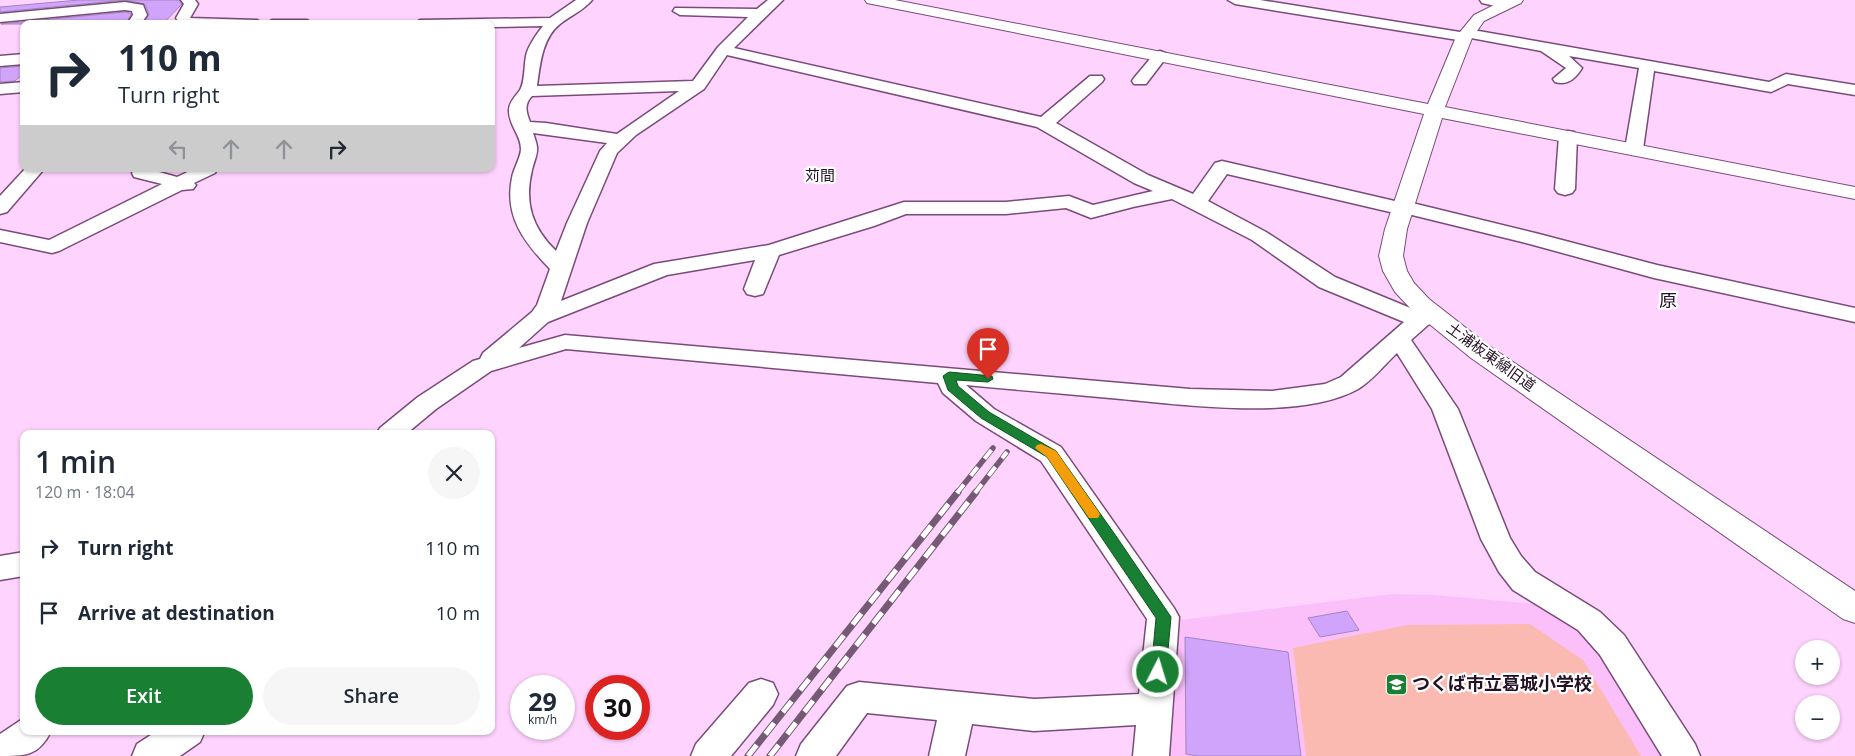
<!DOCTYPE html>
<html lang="en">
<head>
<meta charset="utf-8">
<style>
  body { margin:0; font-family:"Open Sans","Noto Sans JP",sans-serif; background:#f6f6f7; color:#1f2937; height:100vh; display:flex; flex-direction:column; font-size:19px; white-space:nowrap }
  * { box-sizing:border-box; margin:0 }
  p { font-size:16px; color:#747a83 }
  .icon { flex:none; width:28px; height:28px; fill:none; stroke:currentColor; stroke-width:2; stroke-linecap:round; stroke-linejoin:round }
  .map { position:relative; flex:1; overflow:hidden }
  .side { position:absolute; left:20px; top:430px; width:475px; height:305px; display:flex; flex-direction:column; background:#fff; border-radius:10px; box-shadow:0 1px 4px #0004 }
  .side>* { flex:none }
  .top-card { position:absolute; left:20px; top:20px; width:475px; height:152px; border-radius:10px; box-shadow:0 1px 4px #0004; background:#fff; color:#1f2937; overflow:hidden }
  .buttons { position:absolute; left:1795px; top:640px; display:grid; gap:10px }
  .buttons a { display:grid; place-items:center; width:45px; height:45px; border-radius:50%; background:#fff; box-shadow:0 1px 4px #0004; font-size:25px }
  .speed { position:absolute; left:510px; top:675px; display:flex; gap:10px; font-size:25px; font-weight:700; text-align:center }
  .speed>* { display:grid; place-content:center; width:65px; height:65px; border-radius:50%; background:#fff; box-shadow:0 1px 4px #0004; line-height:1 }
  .speed small { font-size:12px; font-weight:400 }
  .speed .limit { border:8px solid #d22; background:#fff; color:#111 }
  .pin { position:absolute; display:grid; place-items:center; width:42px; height:42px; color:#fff; margin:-51px -21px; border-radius:50% 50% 50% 0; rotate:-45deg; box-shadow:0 0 5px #0007 }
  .pin .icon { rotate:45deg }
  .me { position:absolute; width:55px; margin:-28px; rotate:5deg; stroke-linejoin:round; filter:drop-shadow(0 0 4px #0008) }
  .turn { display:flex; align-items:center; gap:18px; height:105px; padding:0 15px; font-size:22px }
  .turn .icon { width:65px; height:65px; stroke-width:2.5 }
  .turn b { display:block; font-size:35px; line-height:42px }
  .lanes { display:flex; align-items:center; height:48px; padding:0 15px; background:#0003; justify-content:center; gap:25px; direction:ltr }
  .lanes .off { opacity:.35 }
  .round { display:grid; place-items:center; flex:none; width:52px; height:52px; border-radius:26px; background:#f6f6f7 }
  .overview { display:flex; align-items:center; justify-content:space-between; height:85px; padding:0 15px }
  h1 { font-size:30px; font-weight:600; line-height:38px }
  .action { display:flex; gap:10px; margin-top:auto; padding:10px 15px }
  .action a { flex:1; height:58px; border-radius:30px; background:#187f33; color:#fff; font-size:20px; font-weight:600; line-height:58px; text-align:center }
  .action a+a { background:#f6f6f7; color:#1f2937 }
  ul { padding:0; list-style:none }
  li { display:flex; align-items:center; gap:15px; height:65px; padding:0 15px }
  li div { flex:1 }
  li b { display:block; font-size:19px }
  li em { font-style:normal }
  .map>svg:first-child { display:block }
  .built { fill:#fbc0f9 }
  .green { fill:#fbbab1 }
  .building { fill:#d0a4fb; stroke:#a385c0 }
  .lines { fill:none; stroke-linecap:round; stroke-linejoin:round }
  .minor-casing { stroke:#794b79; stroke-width:3 }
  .tertiary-casing { stroke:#794b79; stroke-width:2 }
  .minor { fill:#fff; fill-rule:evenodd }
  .tertiary { fill:#fff; fill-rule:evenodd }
  .rail-far1-casing { stroke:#765a75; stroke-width:5.5 }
  .rail-casing { stroke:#765a75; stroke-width:7 }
  .rail-far1 { stroke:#fff; stroke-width:4; stroke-dasharray:11; stroke-linecap:butt }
  .rail { stroke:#fff; stroke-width:5; stroke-dasharray:14; stroke-linecap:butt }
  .route { fill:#187f33; stroke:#105321 }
  .slow { fill:#f59e0b }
  .labels { text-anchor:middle; stroke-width:4.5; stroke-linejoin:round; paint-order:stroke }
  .far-quarter-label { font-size:15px; fill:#241124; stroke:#fff }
  .street-label { font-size:15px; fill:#241124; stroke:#fff }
  .quarter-label { font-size:18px; fill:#241124; stroke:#fff }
  .near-poi-label { font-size:18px; font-weight:bold; fill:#241124; stroke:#fff; text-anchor:start }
</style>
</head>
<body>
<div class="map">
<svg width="1855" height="756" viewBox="0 0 1855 756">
  <rect width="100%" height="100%" fill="#fed3fd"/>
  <!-- built -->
  <path class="built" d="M1392 594 1435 595 1547 605 1584 630 1667 756H1164L1172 621Z"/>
  <!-- green -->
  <path class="green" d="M1530 624 1583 660 1641 756H1306L1293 648 1407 625Z"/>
  <!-- building -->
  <path class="building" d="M79 0H179L182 4 163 24H143L149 14 145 4 125 0 0 12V7Z
    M125 12 130 13 131 15 125 24H1Z
    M24 66V73L15 81 0 82V68Z
    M1347 611 1359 630 1320 637 1308 618Z
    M1185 637 1288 652 1301 756H1197L1186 754Z"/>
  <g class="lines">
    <defs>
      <path id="minor" d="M181 0H195L198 4 190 18 257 20 264 24H176L178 21 176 18 184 4Z
        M576 0H592C584 10 570 16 560 24 542 38 540 65 537 86L693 81 718 47 748 17 680 15 673 11 675 8 757 9 768 0H783L734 48 1041 117 1090 76H1102L1104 79 1102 82 1056 123 1148 175 1193 194 1215 163 1222 161 1399 202 1404 201 1539 234 1657 265 1855 308V322L1654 278 1526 243 1408 214 1403 215 1227 174 1208 201 1266 232 1335 277 1420 312 1431 308 1439 310 1443 315 1439 320 1428 325 1411 340 1458 409 1510 538 1521 556 1535 572 1600 612 1624 635 1695 744 1700 756H1662L1600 655 1578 630 1513 590 1499 572 1481 539 1432 409 1397 353C1385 364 1372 381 1358 389 1301 421 1185 405 1121 399 1069 394 1017 390 966 385L994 409 1061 447 1174 608 1179 617 1169 756H1133L1136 725 1034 731 972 724 965 756H929L937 720 867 713 836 756H796L801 744 847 686 859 682 1034 699 1139 694 1147 619 1041 461 976 421 943 393 938 383 566 349 491 371 436 409 406 434H376L380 428 418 397 473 361 480 359 483 353 532 312 537 305 550 269C525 243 504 217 512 178 513 170 521 157 521 149 521 135 508 124 509 110 509 102 516 96 520 90 525 82 524 66 526 56 528 46 536 35 543 26L491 27V24H413L420 20 550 18ZM727 55 1037 127 1134 183 1153 191 1093 205 1069 196 1006 202H904L769 245 654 264 561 301 587 223 617 153 636 135 704 89ZM679 91 617 134 546 123 530 122C526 112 524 104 532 96ZM533 133 607 143 600 151 567 223 556 251C532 228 524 203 532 170 537 151 540 152 533 133ZM1172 199 1252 240 1319 287 1404 322 1341 377 1325 384 1272 391 1190 389 565 335 519 348 548 322 667 275 755 260 744 289 747 294 755 296 763 294 779 255 874 226 906 214H1006L1066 208 1091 218 1133 207Z
        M1228 0H1260L1460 32 1467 29 1769 82 1786 74 1855 85V95L1788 84 1771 92 1654 71 1643 149 1640 153 1634 154 1628 153 1625 149 1639 68 1569 56 1582 68C1576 78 1568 86 1555 82L1553 79 1566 68 1541 51 1471 38 1464 41 1235 4Z
        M1480 0H1504L1511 4 1504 8 1482 3Z
        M125 2 143 5 147 15 141 24H127L133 15 132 11 125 10 0 22V14Z
        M272 20H307L314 24H265Z
        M1160 51 1165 53 1168 56 1165 59 1146 84H1134L1132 81 1134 78 1155 53Z
        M24 54V64L0 66V56Z
        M24 82V92L0 94V84Z
        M1568 131 1574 132 1577 136 1575 189 1572 193 1565 195 1558 193 1555 189 1559 136 1562 132Z
        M25 169H44L7 212 0 214V196Z
        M135 169H153L152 170 177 177 194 169H217L215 173 194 183 196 185 193 189 182 190 59 251 52 253 0 242V230L49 240 162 184 134 177 132 173Z
        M24 552V576L0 580V556Z
        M761 679 773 683 778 694 773 705 731 756H691L696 744 749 683Z
        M24 718V731H51C39 756 25 756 0 756V734Z
        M157 731H205L200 742 180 756H132L137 744Z"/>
      <path id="tertiary" d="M865 0H895L1428 104 1456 37 1474 15 1504 0H1523L1521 3 1484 21 1472 38 1445 107 1855 187V199L1442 118 1407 229 1403 256 1407 271 1414 283 1429 299 1489 346 1855 591V623L1843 619 1471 358 1411 309 1395 292 1383 271 1379 256 1385 229 1424 114 872 4 867 3Z"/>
    </defs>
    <!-- minor casing -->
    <use href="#minor" class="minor-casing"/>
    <!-- tertiary casing -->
    <use href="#tertiary" class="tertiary-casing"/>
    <!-- minor -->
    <use href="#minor" class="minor"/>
    <!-- tertiary -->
    <use href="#tertiary" class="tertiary"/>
    <defs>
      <path id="rail-far1" d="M957 493 993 448
        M975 493 1007 452"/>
      <path id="rail" d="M748 756 958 492
        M770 756 976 492"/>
    </defs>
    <!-- rail-far1 casing -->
    <use href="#rail-far1" class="rail-far1-casing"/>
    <!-- rail casing -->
    <use href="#rail" class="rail-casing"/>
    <!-- rail-far1 -->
    <use href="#rail-far1" class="rail-far1"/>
    <!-- rail -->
    <use href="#rail" class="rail"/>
  </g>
  <!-- route -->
  <path class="route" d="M949 372 992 376 993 379 988 382 956 380 958 386 989 412 1056 451 1116 536 1171 617 1166 672 1164 677 1158 679 1153 677 1151 672 1156 618 1047 457 981 418 948 390 943 376Z"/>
  <!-- slow -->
  <path class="slow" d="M1041 444 1056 451 1098 511 1100 514 1098 518H1089L1047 457 1035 448 1037 445Z"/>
  <!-- icons -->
  <defs>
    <symbol id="school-square" viewBox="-11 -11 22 22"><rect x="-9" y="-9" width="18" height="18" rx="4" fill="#187f33" stroke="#fff"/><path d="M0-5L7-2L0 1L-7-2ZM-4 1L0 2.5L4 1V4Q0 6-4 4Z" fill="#fff"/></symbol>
  </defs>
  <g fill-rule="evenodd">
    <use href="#school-square" x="1384" y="672" width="25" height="25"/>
  </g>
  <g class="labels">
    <!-- far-quarter labels -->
    <g class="far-quarter-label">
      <text x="820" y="181">苅間</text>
    </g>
    <!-- street labels -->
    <g class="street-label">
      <text transform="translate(1491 357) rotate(36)" y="5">土浦板東線旧道</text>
    </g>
    <!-- quarter labels -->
    <g class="quarter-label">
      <text x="1668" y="307">原</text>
    </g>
    <!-- near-poi labels -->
    <g class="near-poi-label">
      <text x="1412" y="690">つくば市立葛城小学校</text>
    </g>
  </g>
</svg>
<div class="buttons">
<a>+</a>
<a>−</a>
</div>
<div class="speed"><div>29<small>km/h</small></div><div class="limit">30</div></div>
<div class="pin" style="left:988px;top:379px;background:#d93025"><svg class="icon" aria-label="arrive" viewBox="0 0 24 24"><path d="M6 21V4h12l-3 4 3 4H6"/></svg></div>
<svg class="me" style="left:1158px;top:672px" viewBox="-20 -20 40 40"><circle r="17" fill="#187f33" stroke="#fff" stroke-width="3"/><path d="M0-11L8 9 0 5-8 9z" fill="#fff"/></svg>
<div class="top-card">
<div class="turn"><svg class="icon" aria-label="right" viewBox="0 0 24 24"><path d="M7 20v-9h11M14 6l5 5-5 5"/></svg><div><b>110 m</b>Turn right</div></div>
<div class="lanes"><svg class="icon off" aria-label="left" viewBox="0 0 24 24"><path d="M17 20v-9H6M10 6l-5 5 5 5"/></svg><svg class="icon off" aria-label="ahead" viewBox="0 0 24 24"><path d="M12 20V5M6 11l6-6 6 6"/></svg><svg class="icon off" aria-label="ahead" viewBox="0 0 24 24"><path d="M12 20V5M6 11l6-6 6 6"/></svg><svg class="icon" aria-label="right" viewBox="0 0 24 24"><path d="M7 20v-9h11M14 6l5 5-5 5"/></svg></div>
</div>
<section class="side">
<div class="overview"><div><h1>1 min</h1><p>120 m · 18:04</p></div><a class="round"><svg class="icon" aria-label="close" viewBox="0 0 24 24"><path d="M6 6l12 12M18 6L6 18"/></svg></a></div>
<ul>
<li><svg class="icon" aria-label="right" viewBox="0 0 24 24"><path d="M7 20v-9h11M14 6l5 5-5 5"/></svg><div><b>Turn right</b></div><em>110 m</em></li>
<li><svg class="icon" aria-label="arrive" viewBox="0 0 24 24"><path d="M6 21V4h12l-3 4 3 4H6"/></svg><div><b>Arrive at destination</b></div><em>10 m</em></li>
</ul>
<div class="action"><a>Exit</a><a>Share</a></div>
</section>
</div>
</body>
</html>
